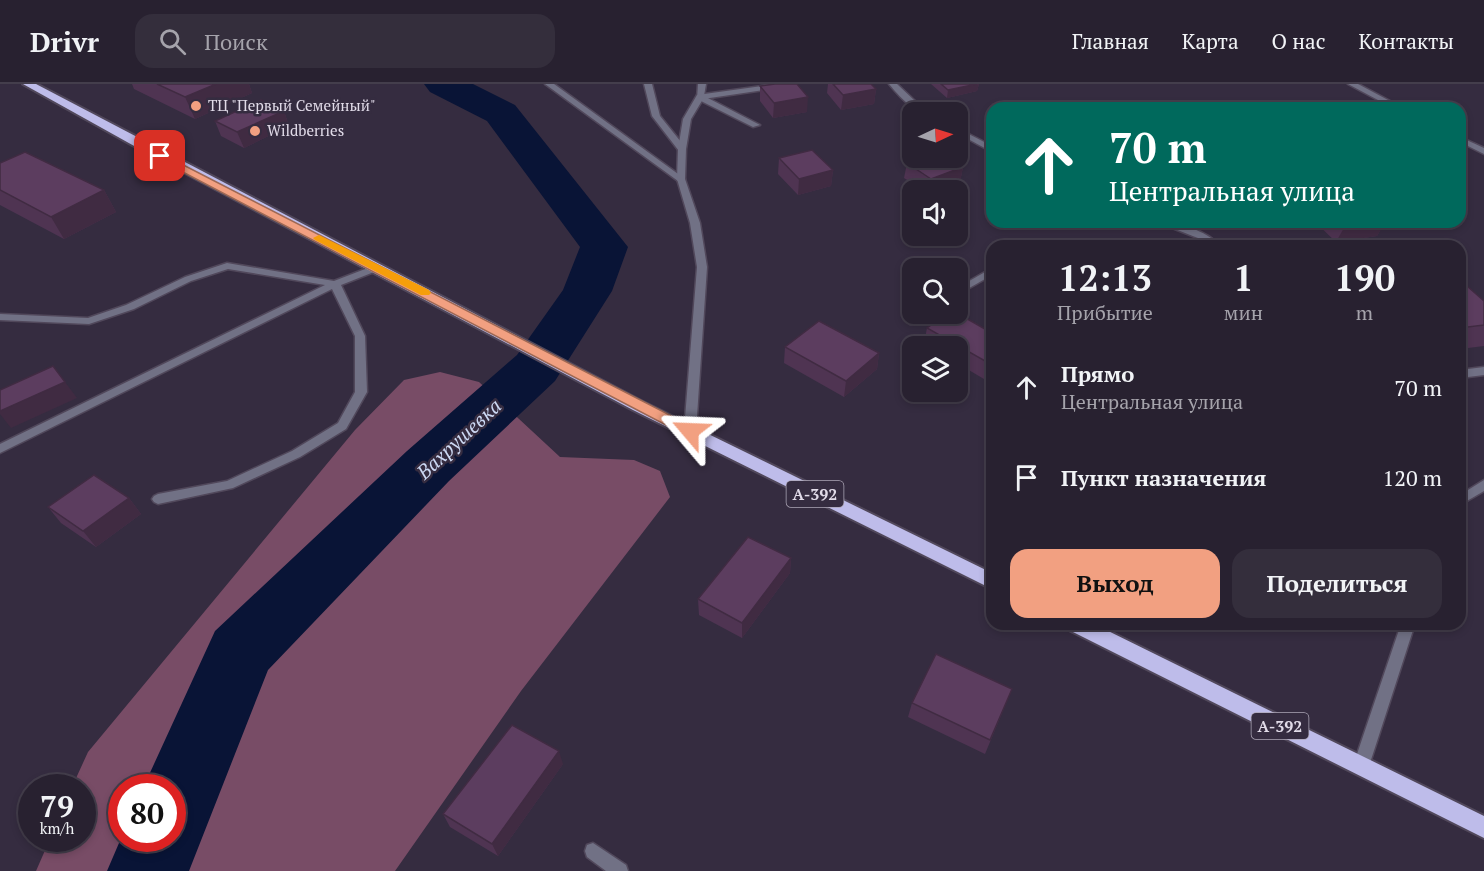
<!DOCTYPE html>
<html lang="ru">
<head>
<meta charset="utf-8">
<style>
  body { margin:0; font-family:"PT Serif",serif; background:#342e3c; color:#f1f3f6; height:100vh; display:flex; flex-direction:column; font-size:22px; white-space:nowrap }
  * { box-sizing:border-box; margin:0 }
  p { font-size:20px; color:#a5a3ab }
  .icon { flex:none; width:33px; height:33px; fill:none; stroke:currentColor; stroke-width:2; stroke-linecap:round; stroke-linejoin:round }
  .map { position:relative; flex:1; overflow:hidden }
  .panel { position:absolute; left:986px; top:156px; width:480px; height:390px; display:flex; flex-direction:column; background:#282130; border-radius:18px; box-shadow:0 3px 9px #0003,0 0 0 2px #443e4c }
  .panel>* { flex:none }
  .guide { position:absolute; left:986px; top:18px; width:480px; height:126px; border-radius:18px; box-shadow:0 3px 9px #0003,0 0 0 2px #443e4c; background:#00695c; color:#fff; overflow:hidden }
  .needle { width:39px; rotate:86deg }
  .controls { position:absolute; left:902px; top:18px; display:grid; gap:12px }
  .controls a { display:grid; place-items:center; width:66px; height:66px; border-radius:12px; background:#282130; box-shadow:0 3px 9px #0003,0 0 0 2px #443e4c; font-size:30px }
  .speed { position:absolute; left:18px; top:690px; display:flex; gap:12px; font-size:30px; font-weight:700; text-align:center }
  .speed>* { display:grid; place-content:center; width:78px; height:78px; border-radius:50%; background:#282130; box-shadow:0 3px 9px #0003,0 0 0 2px #443e4c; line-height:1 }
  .speed small { font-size:15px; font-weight:400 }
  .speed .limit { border:9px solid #d22; background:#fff; color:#111 }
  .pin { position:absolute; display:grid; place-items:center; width:51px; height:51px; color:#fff; margin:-26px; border-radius:12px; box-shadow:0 3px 9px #0006 }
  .me { position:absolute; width:66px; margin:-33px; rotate:296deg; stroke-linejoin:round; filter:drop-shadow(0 0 4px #0008) }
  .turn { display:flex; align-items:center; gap:21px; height:126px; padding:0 24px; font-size:27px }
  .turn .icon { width:78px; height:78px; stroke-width:2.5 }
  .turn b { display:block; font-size:42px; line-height:51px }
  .eta { display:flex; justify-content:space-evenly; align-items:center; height:102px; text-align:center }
  .eta b { font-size:36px; font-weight:700; line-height:42px }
  .cta { display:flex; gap:12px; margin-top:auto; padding:12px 24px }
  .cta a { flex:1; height:69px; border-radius:18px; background:#f2a081; color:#111; font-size:24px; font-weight:700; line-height:69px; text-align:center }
  .cta a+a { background:#342e3c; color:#f1f3f6 }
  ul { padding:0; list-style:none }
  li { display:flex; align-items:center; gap:18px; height:90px; padding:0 24px }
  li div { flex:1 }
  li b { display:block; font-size:22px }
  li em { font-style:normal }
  header { display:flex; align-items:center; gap:36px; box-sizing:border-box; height:84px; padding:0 30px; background:#282130; border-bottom:2px solid #443e4c }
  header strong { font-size:28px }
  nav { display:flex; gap:33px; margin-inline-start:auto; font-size:21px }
  .search { width:420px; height:54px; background:#342e3c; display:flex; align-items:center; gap:15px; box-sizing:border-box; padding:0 21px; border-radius:18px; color:#a5a3ab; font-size:22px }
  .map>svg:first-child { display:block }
  .forest { fill:#784c66; fill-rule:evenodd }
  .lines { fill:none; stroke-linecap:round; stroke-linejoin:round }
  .river { fill:#091436; fill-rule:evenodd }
  .service-casing { stroke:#51485b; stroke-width:3 }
  .minor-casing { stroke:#51485b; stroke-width:3 }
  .trunk-casing { stroke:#51485b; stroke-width:4 }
  .service { fill:#717185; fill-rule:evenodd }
  .minor { fill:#717185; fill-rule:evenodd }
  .trunk { fill:#bebcea; fill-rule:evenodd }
  .wall { fill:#4f3452 }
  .shaded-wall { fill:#402b42 }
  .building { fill:#5c3d5f; stroke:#402b42; stroke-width:1.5 }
  .route { fill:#f2a081; stroke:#9d6854; stroke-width:1.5 }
  .slow { fill:#f59e0b }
  .poi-dot { fill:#f2a081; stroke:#352c40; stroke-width:2 }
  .labels { text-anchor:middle; stroke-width:5; stroke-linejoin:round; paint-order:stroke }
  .far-poi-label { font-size:15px; fill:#e1dbe8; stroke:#352c40; text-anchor:start }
  .shield { fill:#352c40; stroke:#ada6b6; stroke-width:1.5 }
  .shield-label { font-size:16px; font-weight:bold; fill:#e1dbe8 }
  .water-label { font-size:20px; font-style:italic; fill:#cdd9f4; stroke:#352c40 }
</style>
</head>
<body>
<header>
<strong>Drivr</strong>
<div class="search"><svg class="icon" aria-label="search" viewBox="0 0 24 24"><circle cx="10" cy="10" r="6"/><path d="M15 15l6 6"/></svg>Поиск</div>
<nav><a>Главная</a><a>Карта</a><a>О нас</a><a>Контакты</a></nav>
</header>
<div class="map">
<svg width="1484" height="787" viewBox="0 0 1484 787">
  <rect width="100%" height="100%" fill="#352c40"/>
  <!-- forest -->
  <path class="forest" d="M440 288 479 298 560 373 634 376 660 387 670 413 521 607 395 787H36L50 755 82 754V704L72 703 88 668 355 346 404 296ZM122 704H172V754H122Z"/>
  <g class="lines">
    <!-- river -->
    <path class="river" d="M424 0H473L515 21 628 163 612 207 555 297 449 397 268 586 189 787H107L122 752V754H172V704H143L215 547 407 367 517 271 563 206 580 163 487 37 430 8Z"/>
    <defs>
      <path id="service" d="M545 0H554L685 95 678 97Z
        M644 0H652L660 32 685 63V67H679L652 32Z
        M698 0H706L704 12 760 41 753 43 697 15Z
        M889 0H897L915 17 932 28C914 30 900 13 889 0Z
        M1348 0H1358L1403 24H1393Z
        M957 44 992 62V68L957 49Z
        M1460 53 1484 64V70L1460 58Z
        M1157 138C1178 138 1206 146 1220 162H1209L1203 156Z
        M227 179 334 197 373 182H379V186L341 201 365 252 367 308 346 345 300 373 233 404 158 420 154 418 152 415 154 412 158 410 227 397 292 367 338 339 355 308V252L332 205 0 369V360L325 201 228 185 191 197 134 225 89 240 0 236V230L88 234 126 221 185 193Z
        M992 184V191L957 211V204Z
        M920 230H931L918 240H910L909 238Z
        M1484 283V291L1460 294V286Z
        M593 759 626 781 628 787H606L587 773 585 767 587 761Z"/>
      <path id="minor" d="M776 0H796L792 2 703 15 691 35 686 65 685 95 700 139 707 183 696 347 690 351 684 347 697 183 690 139 677 95 678 65 683 35 697 11Z
        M1484 396V407L1460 421V411Z
        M1401 540H1415L1369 682 1366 687 1361 689 1356 687 1353 682Z"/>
      <path id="trunk" d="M23 0H36L643 318 992 489V505L633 326 136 63Z
        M1067 540H1094L1484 732V754L1069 546Z"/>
    </defs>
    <!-- service casing -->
    <use href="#service" class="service-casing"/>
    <!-- minor casing -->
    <use href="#minor" class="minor-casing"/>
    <!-- trunk casing -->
    <use href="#trunk" class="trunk-casing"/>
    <!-- service -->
    <use href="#service" class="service"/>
    <!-- minor -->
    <use href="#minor" class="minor"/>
    <!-- trunk -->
    <use href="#trunk" class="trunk"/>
  </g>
  <!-- wall -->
  <path class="wall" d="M132 0H249L252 9 195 35 134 5Z
    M828 0H871L876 5 874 20 841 26 827 9Z
    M931 0H979L977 7 947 14Z
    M760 2 807 28 773 34 760 17Z
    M284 27 289 42 244 64 221 52 215 37Z
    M779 74 833 86 831 102 798 111 778 90Z
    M0 79 104 106 116 128 64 155 0 121Z
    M907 79 963 83 960 98 938 106H923L904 94Z
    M1315 138H1385L1377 152 1336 158Z
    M1460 203 1484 217V262L1460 265Z
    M927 244 992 249V296L989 298 957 279V262H929L924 260Z
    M785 263 879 269 877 285 844 313 784 279Z
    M129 414 141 430 96 463 61 439 48 423Z
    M791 474 790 489 742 554 699 531 698 515Z
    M1012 605 985 670 908 633 912 619Z
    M563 680 498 772 450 743 443 730Z"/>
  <!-- shaded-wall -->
  <path class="shaded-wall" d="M216 0H249L252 9 195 35 185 13Z
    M979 0 977 7 947 14 948 6Z
    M876 5 874 20 841 26 843 11Z
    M808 13 807 28 773 34 774 19Z
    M284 27 289 42 244 64 237 48Z
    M963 83 960 98 938 106H929L931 95Z
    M833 86 831 102 798 111 799 95Z
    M104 106 116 128 64 155 51 133Z
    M1376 138H1385L1377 152 1336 158 1345 142Z
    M879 269 877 285 844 313 846 297Z
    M65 298 77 314 11 344 0 330V327Z
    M129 414 141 430 96 463 83 447Z
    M791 474 790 489 742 554V539Z
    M559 667 563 680 498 772 492 760Z"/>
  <!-- building -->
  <path class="building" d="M157 0H216L185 13Z
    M775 0H797L808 13 774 19 760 2Z
    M833 0H871L876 5 843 11Z
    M941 0H977L948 6Z
    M261 16 284 27 237 48 215 37Z
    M1024 20 1030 24H1009Z
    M812 66 833 86 799 95 779 74Z
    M25 68 104 106 51 133 0 106V79Z
    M920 74H949L963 83 931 95 907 79Z
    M1340 138H1376L1345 142Z
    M1467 202 1484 217V241L1460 244V203Z
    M957 229 992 249V281L927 244 947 230Z
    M819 237 879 269 846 297 785 263Z
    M53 282 65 298 0 327V306Z
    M94 391 129 414 83 447 48 423Z
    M748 453 791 474 742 539 698 515Z
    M936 570 1012 605 990 656 912 619Z
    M512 641 559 667 492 760 443 730Z"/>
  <!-- route -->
  <path class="route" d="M160 69 695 344 697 347 690 352 685 351 156 74 155 72Z"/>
  <!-- slow -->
  <path class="slow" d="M319 151 429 206 431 209 429 211H421L315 156 313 154Z"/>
  <!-- markers -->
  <g class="poi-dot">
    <circle cx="196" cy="22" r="6"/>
    <circle cx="255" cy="47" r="6"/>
  </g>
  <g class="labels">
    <!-- far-poi labels -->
    <g class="far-poi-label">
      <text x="208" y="27">ТЦ "Первый Семейный"</text>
      <text x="267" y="52">Wildberries</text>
    </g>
    <!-- shield labels -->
    <g class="shield">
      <rect x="786.5" y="397" width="57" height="26" rx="4.5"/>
      <rect x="1251.5" y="629" width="57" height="26" rx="4.5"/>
    </g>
    <g class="shield-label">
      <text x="815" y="416">А-392</text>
      <text x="1280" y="648">А-392</text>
    </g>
    <!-- water labels -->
    <g class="water-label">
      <text transform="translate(459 355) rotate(-43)" y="7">Вахрушевка</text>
    </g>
  </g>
</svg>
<div class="controls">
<a><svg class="needle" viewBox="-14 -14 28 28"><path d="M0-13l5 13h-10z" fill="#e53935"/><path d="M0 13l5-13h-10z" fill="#a5a3ab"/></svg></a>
<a><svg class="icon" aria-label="sound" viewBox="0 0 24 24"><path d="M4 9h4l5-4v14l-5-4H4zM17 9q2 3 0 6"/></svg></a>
<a><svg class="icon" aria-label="search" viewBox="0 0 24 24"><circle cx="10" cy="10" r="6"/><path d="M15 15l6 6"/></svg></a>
<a><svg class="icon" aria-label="layers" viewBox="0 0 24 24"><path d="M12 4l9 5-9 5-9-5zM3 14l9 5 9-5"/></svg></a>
</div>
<div class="speed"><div>79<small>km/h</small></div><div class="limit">80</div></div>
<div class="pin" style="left:160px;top:72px;background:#d93025"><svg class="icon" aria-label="arrive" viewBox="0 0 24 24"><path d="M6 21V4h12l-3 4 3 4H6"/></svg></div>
<svg class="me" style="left:690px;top:347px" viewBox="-20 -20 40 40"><path d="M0-17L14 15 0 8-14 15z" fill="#f2a081" stroke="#fff" stroke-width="4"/></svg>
<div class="guide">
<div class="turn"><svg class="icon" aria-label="ahead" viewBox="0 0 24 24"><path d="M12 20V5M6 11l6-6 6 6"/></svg><div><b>70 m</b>Центральная улица</div></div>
</div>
<section class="panel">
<div class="eta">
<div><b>12:13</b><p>Прибытие</p></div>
<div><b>1</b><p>мин</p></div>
<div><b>190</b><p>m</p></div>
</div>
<ul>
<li><svg class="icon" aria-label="ahead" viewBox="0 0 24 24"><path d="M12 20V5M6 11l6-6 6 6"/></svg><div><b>Прямо</b><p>Центральная улица</p></div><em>70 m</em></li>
<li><svg class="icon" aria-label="arrive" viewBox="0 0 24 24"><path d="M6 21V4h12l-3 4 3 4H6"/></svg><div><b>Пункт назначения</b></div><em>120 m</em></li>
</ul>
<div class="cta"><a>Выход</a><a>Поделиться</a></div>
</section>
</div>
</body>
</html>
